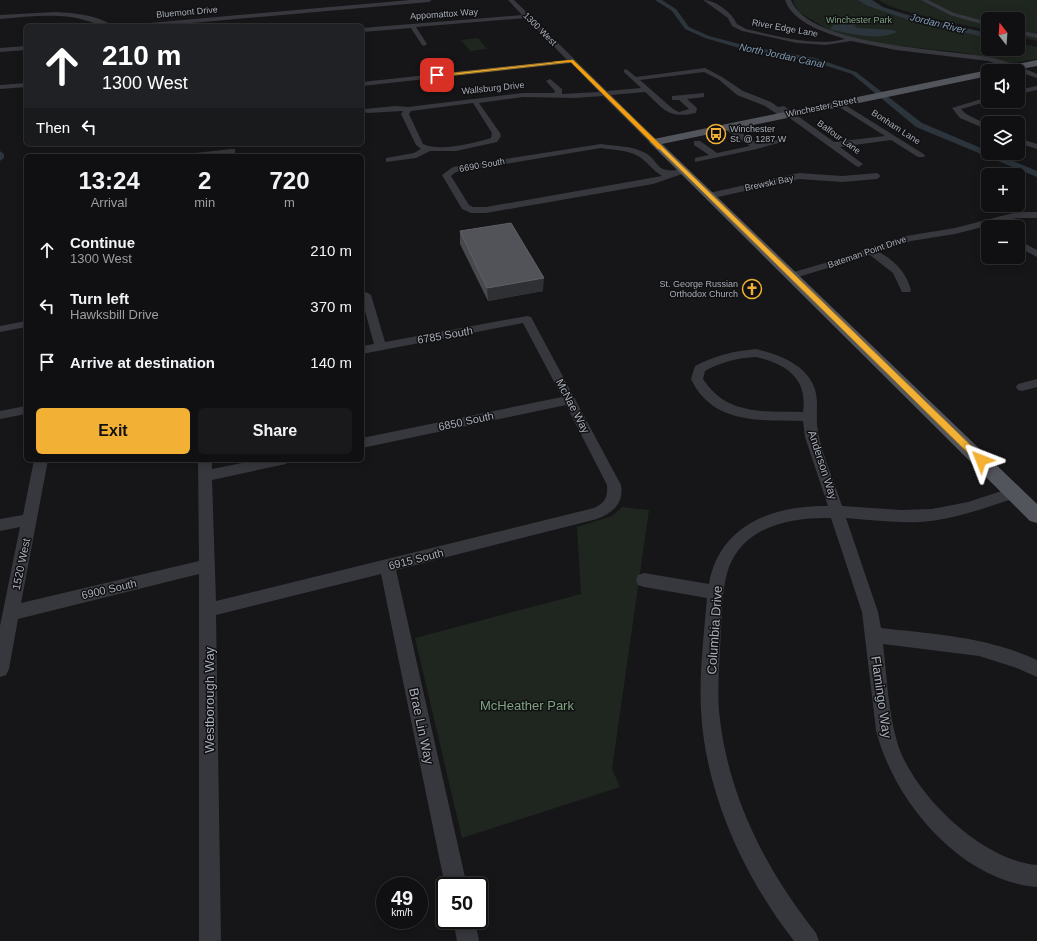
<!DOCTYPE html>
<html lang="en">
<head>
<meta charset="utf-8">
<style>
  body { margin:0; font-family:Helvetica,sans-serif; background:#19191b; color:#f1f3f6; height:100vh; display:flex; flex-direction:column; font-size:15px; white-space:nowrap }
  * { box-sizing:border-box; margin:0 }
  p { font-size:13px; color:#9c9d9f }
  .icon { flex:none; width:22px; height:22px; fill:none; stroke:currentColor; stroke-width:2; stroke-linecap:round; stroke-linejoin:round }
  .map { position:relative; flex:1; overflow:hidden }
  .side { position:absolute; left:24px; top:154px; width:340px; height:308px; display:flex; flex-direction:column; background:#101012; border-radius:6px; box-shadow:0 2px 10px #0003,0 0 0 1px #303032 }
  .side>* { flex:none }
  .banner { position:absolute; left:24px; top:24px; width:340px; height:122px; border-radius:6px; box-shadow:0 2px 10px #0003,0 0 0 1px #303032; background:#202124; color:#fff; overflow:hidden }
  .needle { width:26px; rotate:343deg }
  .fabs { position:absolute; left:981px; top:12px; display:grid; gap:8px }
  .fabs a { display:grid; place-items:center; width:44px; height:44px; border-radius:6px; background:#101012; box-shadow:0 2px 10px #0003,0 0 0 1px #303032; font-size:20px }
  .speed { position:absolute; left:376px; top:877px; display:flex; gap:8px; font-size:20px; font-weight:700; text-align:center }
  .speed>* { display:grid; place-content:center; width:52px; height:52px; border-radius:50%; background:#101012; box-shadow:0 2px 10px #0003,0 0 0 1px #303032; line-height:1 }
  .speed small { font-size:10px; font-weight:400 }
  .speed .limit { border:2px solid #111; border-radius:6px; background:#fff; color:#111 }
  .pin { position:absolute; display:grid; place-items:center; width:34px; height:34px; color:#fff; margin:-17px; border-radius:8px; box-shadow:0 2px 6px #0006 }
  .me { position:absolute; width:44px; margin:-22px; rotate:315deg; stroke-linejoin:round; filter:drop-shadow(0 0 3px #0008) }
  .turn { display:flex; align-items:center; gap:14px; height:84px; padding:0 12px; font-size:18px }
  .turn .icon { width:52px; height:52px; stroke-width:2.5 }
  .turn b { display:block; font-size:28px; line-height:34px }
  .then { display:flex; align-items:center; height:38px; padding:0 12px; background:#0003; gap:8px; font-size:15px }
  .eta { display:flex; justify-content:space-evenly; align-items:center; height:68px; text-align:center }
  .eta b { font-size:24px; font-weight:700; line-height:28px }
  .cta { display:flex; gap:8px; margin-top:auto; padding:8px 12px }
  .cta a { flex:1; height:46px; border-radius:6px; background:#f2b134; color:#111; font-size:16px; font-weight:700; line-height:46px; text-align:center }
  .cta a+a { background:#19191b; color:#f1f3f6 }
  ul { padding:0; list-style:none }
  li { display:flex; align-items:center; gap:12px; height:56px; padding:0 12px }
  li div { flex:1 }
  li b { display:block; font-size:15px }
  li em { font-style:normal }
  .map>svg:first-child { display:block }
  .green { fill:#1e261f }
  .water { fill:#2c353c }
  .lines { fill:none; stroke-linecap:round; stroke-linejoin:round }
  .canal { fill:#2c353c; fill-rule:evenodd }
  .minor { fill:#37383d; fill-rule:evenodd }
  .major { fill:#53555c; fill-rule:evenodd }
  .wall { fill:#47494d }
  .shaded-wall { fill:#2f3033 }
  .building { fill:#525359; stroke:#5f6168 }
  .route { fill:#f2b134; stroke:#9d7322 }
  .slow { fill:#f59e0b }
  .labels { text-anchor:middle; stroke-width:3; stroke-linejoin:round; paint-order:stroke }
  .far-street-label { font-size:9px; fill:#a8adb8; stroke:#111113 }
  .far-park-label { font-size:9px; fill:#7fa381; stroke:#111113 }
  .far-poi-label { font-size:9px; fill:#a8adb8; stroke:#111113; text-anchor:start }
  .far-water-label { font-size:10px; font-style:italic; fill:#7f9bb3; stroke:#111113 }
  .street-label { font-size:11px; fill:#a8adb8; stroke:#111113 }
  .near-street-label { font-size:13px; fill:#a8adb8; stroke:#111113 }
  .near-park-label { font-size:13px; fill:#7fa381; stroke:#111113 }
</style>
</head>
<body>
<div class="map">
<svg width="1037" height="941" viewBox="0 0 1037 941">
  <rect width="100%" height="100%" fill="#161618"/>
  <!-- green -->
  <path class="green" d="M793 0H865L876 7 988 36V49H1018V43L1037 47V59L1011 63 966 53 881 44 832 32 799 12 795 6Z
    M879 0H1037V41L1018 37V19H988V30C966 25 893 12 879 0Z
    M478 38 487 49 470 51 461 40Z
    M622 507 649 510 612 769 620 787 462 838 415 638 581 594 577 527 612 516Z"/>
  <!-- water -->
  <path class="water" d="M858 0H872L883 7 911 16 988 33V38L906 19 868 6Z
    M849 19 857 23 854 26 858 28 892 30 897 32C877 41 853 34 832 30L830 28 834 25 831 24 834 21Z"/>
  <g class="lines">
    <!-- canal -->
    <path class="canal" d="M655 0H662L676 9 689 27 709 36 747 46 815 58 856 72 922 123 988 151V153H994L1037 171V177L916 127 852 74 814 62 746 50 705 38 685 29 672 11Z
      M0 151 4 154V158L0 161Z"/>
    <!-- minor -->
    <path class="minor" d="M410 0H432L429 2 158 26H135L138 24Z
      M508 0H514L607 91 641 88 624 72V70L626 69 636 77 705 68 722 77 743 91 771 102 778 107 784 106 834 142 885 136 836 105V101H839L925 155 924 157H918L891 140 840 147 863 164 859 167 856 166 787 116 777 114 765 106 737 95 718 79 704 72 640 80 673 109 679 112 689 109 679 100H672V96L704 93V97L687 99 697 108 696 113C668 119 665 110 645 92L611 95 657 140V144H651L603 96 575 98 523 97 479 103 500 133 501 136 497 142 456 151H430L416 158 386 162V158L414 153 421 149 416 145 401 114 403 111 367 113 363 111 364 109 396 106 408 107 523 93H554L555 91 546 81 550 79 562 89V94L599 92 571 63 362 86V82L567 60 526 18 416 27 427 44 424 46 422 45 411 28 362 32V28L522 15ZM473 103 492 133 491 138C474 143 440 152 423 144L409 114 411 111Z
      M703 0C716 0 732 13 737 24L746 29C776 36 814 47 845 39 824 32 793 23 785 0H791C808 46 945 49 988 57 1005 60 1021 67 1037 74V78L988 61 896 50 851 41 826 45 797 43 742 31 732 26 728 18Z
      M921 0H928L954 13 988 22V26L950 15Z
      M56 12C74 13 98 15 113 26 99 26 85 19 71 17 48 14 23 17 0 19V15Z
      M1018 30 1037 34V38L1018 34Z
      M26 46V50L0 52V48Z
      M26 83V87L0 89V85Z
      M1037 86V90L1018 94V90Z
      M988 97 989 101 961 109 966 114 988 125V130L960 118 952 108Z
      M724 125H730L758 144 782 139 786 141 757 149 695 162V158L709 155 694 145V141H700L717 153 750 146 724 129Z
      M1018 138 1037 144V149L1018 143Z
      M601 144C614 146 630 146 641 151 663 160 651 175 684 169L688 172 653 184 486 213H471L462 209 442 175 453 167ZM601 148C612 150 628 150 638 156 647 161 652 170 662 176L486 207H473L469 205 451 176 456 172Z
      M232 149H235V153L213 156H191L195 153Z
      M799 173 842 176 877 173 881 176 877 179 842 182 799 179 709 199 704 196 709 193Z
      M1017 212H1037V218H1017L955 234 911 241 879 252C895 261 906 272 911 290L910 292H902L893 273 870 255 795 278 791 279 786 276 787 274 832 261 906 236 955 228Z
      M1018 240 1037 250V257L1018 247Z
      M366 292 371 295 385 342 527 316 531 317 621 485C624 503 613 513 597 519L396 570 467 886H445L381 574 216 615 221 941H199V574L18 619 9 669 6 675 0 677V626L20 527 0 531V519L23 515 34 460H48L21 603 199 561 198 460H212V469L257 460H288L286 464 281 465 212 480 216 601 594 508C605 503 608 497 607 485L566 405 362 448V438L562 397 523 323 362 354V346L374 344 362 300V293Z
      M26 321V327L0 332V326Z
      M756 349C784 356 817 369 817 403 817 415 816 425 819 437 824 460 835 483 842 506L901 510 932 509 968 502 1014 487 1019 489 1021 493 1019 497C987 507 954 520 920 522 896 523 871 520 846 518L878 612 881 628C934 634 988 637 1037 660V677L1014 667 979 656 883 644C887 677 888 713 898 745 915 796 983 861 1037 865V887C960 881 893 800 876 730L862 612 831 518C793 517 745 525 729 567 722 586 722 609 721 629 720 657 717 684 719 711 727 794 765 869 816 933L819 941H794C744 877 705 792 701 710 699 673 704 635 707 598L644 587 638 585 636 580 638 575 644 573 709 584C719 525 773 505 828 506L805 437 803 421C769 420 728 424 703 397 698 392 694 385 691 379L695 366C714 356 734 351 756 349ZM756 357C786 364 808 378 803 412 764 411 727 416 703 379L705 371C721 362 737 358 756 357Z
      M1037 379V387L1022 391 1018 390 1016 387 1018 384Z
      M26 406V414L0 419V411Z
      M453 920H475L479 941H457Z"/>
    <!-- major -->
    <path class="major" d="M1037 60V66L1010 71H993L997 68Z
      M988 70 991 71H988V76L662 144 1037 504V523L1030 521 649 142 654 139Z"/>
  </g>
  <!-- wall -->
  <path class="wall" d="M460 231 543 291 488 301 460 244Z"/>
  <!-- shaded-wall -->
  <path class="shaded-wall" d="M544 278 543 291 488 301 487 288Z"/>
  <!-- building -->
  <path class="building" d="M511 223 544 278 487 288 460 231Z"/>
  <!-- route -->
  <path class="route" d="M573 60 984 458V463H978L571 62 437 77 435 75Z"/>
  <!-- slow -->
  <path class="slow" d="M573 60 662 147V149H658L571 62H552Z"/>
  <!-- icons -->
  <defs>
    <symbol id="bus-ring" viewBox="-11 -11 22 22"><circle r="9.5" fill="#111113" stroke="#f2b134" stroke-width="1.5"/><path d="M-5-6H5V4H4V6H2V4H-2V6H-4V4H-5ZM-3.5-4V0h7V-4ZM-3.5 1.2v1.5H-2V1.2ZM2 1.2v1.5H3.5V1.2Z" fill="#f2b134"/></symbol>
    <symbol id="church-ring" viewBox="-11 -11 22 22"><circle r="9.5" fill="#111113" stroke="#f2b134" stroke-width="1.5"/><path d="M-1.2-6h2.4v3.5h3.3v2.4h-3.3V6h-2.4V-.1h-3.3v-2.4h3.3Z" fill="#f2b134"/></symbol>
  </defs>
  <g fill-rule="evenodd">
    <use href="#bus-ring" x="705" y="123" width="22" height="22"/>
    <use href="#church-ring" x="741" y="278" width="22" height="22"/>
  </g>
  <g class="labels">
    <!-- far-street labels -->
    <g class="far-street-label">
      <text transform="translate(187 12) rotate(-5)" y="3">Bluemont Drive</text>
      <text transform="translate(444 14) rotate(-4)" y="3">Appomattox Way</text>
      <text transform="translate(785 28) rotate(10)" y="3">River Edge Lane</text>
      <text transform="translate(540 29) rotate(45)" y="3">1300 West</text>
      <text transform="translate(493 88) rotate(-6)" y="3">Wallsburg Drive</text>
      <text transform="translate(821 107) rotate(-12)" y="3">Winchester Street</text>
      <text transform="translate(896 127) rotate(33)" y="3">Bonham Lane</text>
      <text transform="translate(839 137) rotate(36)" y="3">Balfour Lane</text>
      <text transform="translate(482 165) rotate(-10)" y="3">6690 South</text>
      <text transform="translate(769 183) rotate(-12)" y="3">Brewski Bay</text>
      <text transform="translate(867 252) rotate(-19)" y="3">Bateman Point Drive</text>
    </g>
    <!-- far-park labels -->
    <g class="far-park-label">
      <text x="859" y="23">Winchester Park</text>
    </g>
    <!-- far-poi labels -->
    <g class="far-poi-label">
      <text x="730" y="132">Winchester<tspan x="730" dy="10">St. @ 1287 W</tspan></text>
      <text x="738" y="287" text-anchor="end">St. George Russian<tspan x="738" dy="10">Orthodox Church</tspan></text>
    </g>
    <!-- far-water labels -->
    <g class="far-water-label">
      <text transform="translate(938 23) rotate(14)" y="4">Jordan River</text>
      <text transform="translate(782 55) rotate(12)" y="4">North Jordan Canal</text>
    </g>
    <!-- street labels -->
    <g class="street-label">
      <text transform="translate(445 335) rotate(-10)" y="4">6785 South</text>
      <text transform="translate(573 406) rotate(62)" y="4">McNae Way</text>
      <text transform="translate(466 421) rotate(-12)" y="4">6850 South</text>
      <text transform="translate(823 465) rotate(72)" y="4">Anderson Way</text>
      <text transform="translate(416 559) rotate(-14)" y="4">6915 South</text>
      <text transform="translate(21 564) rotate(-78)" y="4">1520 West</text>
      <text transform="translate(109 589) rotate(-13)" y="4">6900 South</text>
    </g>
    <!-- near-street labels -->
    <g class="near-street-label">
      <text transform="translate(714 630) rotate(-86)" y="5">Columbia Drive</text>
      <text transform="translate(882 697) rotate(82)" y="5">Flamingo Way</text>
      <text transform="translate(209 700) rotate(-90)" y="5">Westborough Way</text>
      <text transform="translate(422 726) rotate(78)" y="5">Brae Lin Way</text>
    </g>
    <!-- near-park labels -->
    <g class="near-park-label">
      <text x="527" y="710">McHeather Park</text>
    </g>
  </g>
</svg>
<div class="fabs">
<a><svg class="needle" viewBox="-14 -14 28 28"><path d="M0-13l5 13h-10z" fill="#e53935"/><path d="M0 13l5-13h-10z" fill="#9c9d9f"/></svg></a>
<a><svg class="icon" aria-label="sound" viewBox="0 0 24 24"><path d="M4 9h4l5-4v14l-5-4H4zM17 9q2 3 0 6"/></svg></a>
<a><svg class="icon" aria-label="layers" viewBox="0 0 24 24"><path d="M12 4l9 5-9 5-9-5zM3 14l9 5 9-5"/></svg></a>
<a>+</a>
<a>−</a>
</div>
<div class="speed"><div>49<small>km/h</small></div><div class="limit">50</div></div>
<div class="pin" style="left:437px;top:75px;background:#d93025"><svg class="icon" aria-label="arrive" viewBox="0 0 24 24"><path d="M6 21V4h12l-3 4 3 4H6"/></svg></div>
<svg class="me" style="left:981px;top:460px" viewBox="-20 -20 40 40"><path d="M0-17L14 15 0 8-14 15z" fill="#f2b134" stroke="#fff" stroke-width="4"/></svg>
<div class="banner">
<div class="turn"><svg class="icon" aria-label="ahead" viewBox="0 0 24 24"><path d="M12 20V5M6 11l6-6 6 6"/></svg><div><b>210 m</b>1300 West</div></div>
<div class="then">Then<svg class="icon" aria-label="left" viewBox="0 0 24 24"><path d="M17 20v-9H6M10 6l-5 5 5 5"/></svg></div>
</div>
<section class="side">
<div class="eta">
<div><b>13:24</b><p>Arrival</p></div>
<div><b>2</b><p>min</p></div>
<div><b>720</b><p>m</p></div>
</div>
<ul>
<li><svg class="icon" aria-label="ahead" viewBox="0 0 24 24"><path d="M12 20V5M6 11l6-6 6 6"/></svg><div><b>Continue</b><p>1300 West</p></div><em>210 m</em></li>
<li><svg class="icon" aria-label="left" viewBox="0 0 24 24"><path d="M17 20v-9H6M10 6l-5 5 5 5"/></svg><div><b>Turn left</b><p>Hawksbill Drive</p></div><em>370 m</em></li>
<li><svg class="icon" aria-label="arrive" viewBox="0 0 24 24"><path d="M6 21V4h12l-3 4 3 4H6"/></svg><div><b>Arrive at destination</b></div><em>140 m</em></li>
</ul>
<div class="cta"><a>Exit</a><a>Share</a></div>
</section>
</div>
</body>
</html>
